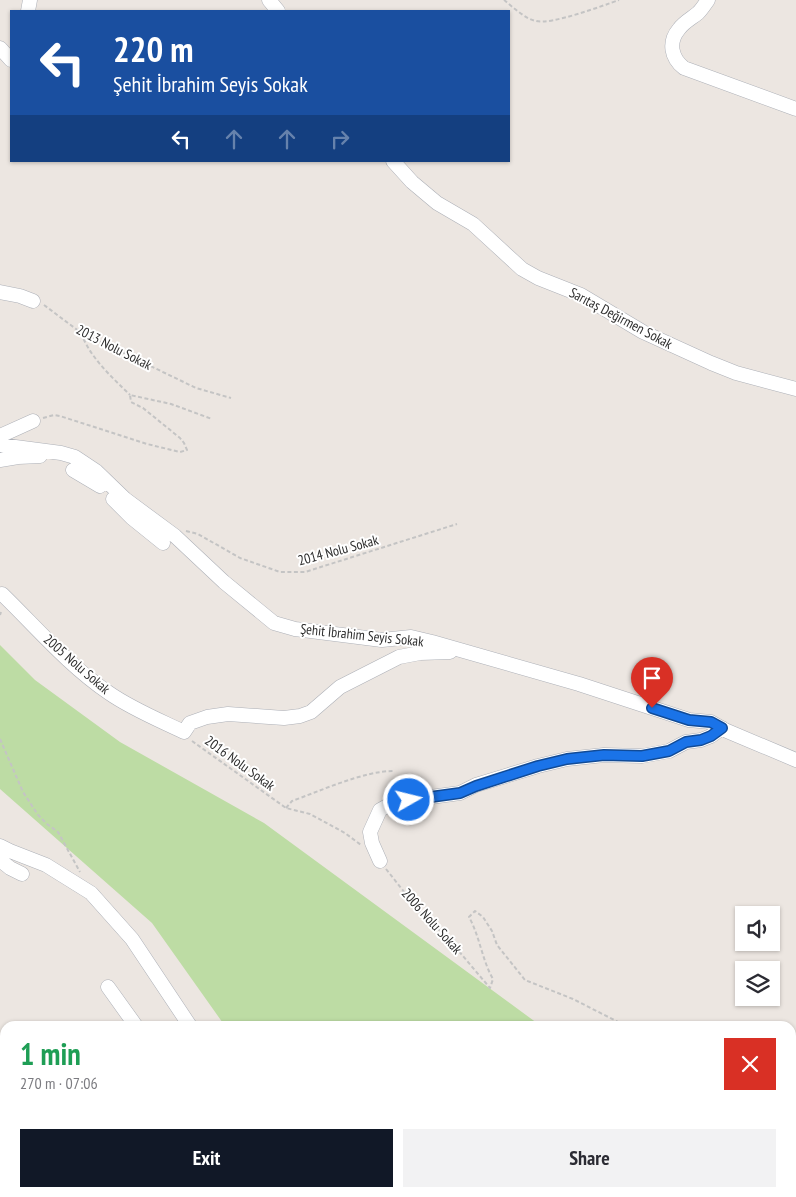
<!DOCTYPE html>
<html lang="en">
<head>
<meta charset="utf-8">
<style>
  body { margin:0; font-family:"PT Sans Narrow",sans-serif; background:#f2f2f3; color:#2b2b33; height:100vh; display:flex; flex-direction:column; font-size:19px; white-space:nowrap }
  * { box-sizing:border-box; margin:0 }
  p { font-size:16px; color:#7c7c81 }
  .icon { flex:none; width:28px; height:28px; fill:none; stroke:currentColor; stroke-width:2; stroke-linecap:round; stroke-linejoin:round }
  .map { position:relative; flex:1; overflow:hidden }
  .drawer { position:absolute; left:0px; top:1021px; width:796px; height:176px; display:flex; flex-direction:column; background:#fff; border-radius:15px 15px 0 0; box-shadow:0 1px 4px #0004 }
  .drawer>* { flex:none }
  .top-card { position:absolute; left:10px; top:10px; width:500px; height:152px; border-radius:0px; box-shadow:0 1px 4px #0004; background:#1a4fa0; color:#fff; overflow:hidden }
  .controls { position:absolute; left:735px; top:906px; display:grid; gap:10px }
  .controls a { display:grid; place-items:center; width:45px; height:45px; border-radius:0px; background:#fff; box-shadow:0 1px 4px #0004; font-size:25px }
  .pin { position:absolute; display:grid; place-items:center; width:42px; height:42px; color:#fff; margin:-51px -21px; border-radius:50% 50% 50% 0; rotate:-45deg; box-shadow:0 0 5px #0007 }
  .pin .icon { rotate:45deg }
  .me { position:absolute; width:55px; margin:-28px; rotate:82deg; stroke-linejoin:round; filter:drop-shadow(0 0 4px #0008) }
  .turn { display:flex; align-items:center; gap:18px; height:105px; padding:0 20px; font-size:22px }
  .turn .icon { width:65px; height:65px; stroke-width:2.5 }
  .turn b { display:block; font-size:35px; line-height:42px }
  .lanes { display:flex; align-items:center; height:48px; padding:0 20px; background:#0003; justify-content:center; gap:25px; direction:ltr }
  .lanes .off { opacity:.35 }
  .round { display:grid; place-items:center; flex:none; width:52px; height:52px; border-radius:0px; background:#f2f2f3 }
  .overview { display:flex; align-items:center; justify-content:space-between; height:85px; padding:0 20px }
  h1 { font-size:30px; font-weight:800; line-height:38px; color:#1e9e55 }
  .primary-button { display:flex; gap:10px; margin-top:auto; padding:10px 20px }
  .primary-button a { flex:1; height:58px; border-radius:0px; background:#111827; color:#fff; font-size:20px; font-weight:800; line-height:58px; text-align:center }
  .primary-button a+a { background:#f2f2f3; color:#2b2b33 }
  .map>svg:first-child { display:block }
  .green { fill:#bddca4 }
  .lines { fill:none; stroke-linecap:round; stroke-linejoin:round }
  .minor-casing { stroke:#adb0b7; stroke-width:15 }
  .path { stroke:#c4c4c4; stroke-width:2; stroke-dasharray:4 2.5; stroke-linecap:butt }
  .minor { stroke:#fff; stroke-width:14 }
  .route-casing { stroke:#114b97; stroke-width:12 }
  .route { stroke:#1a73e8; stroke-width:9 }
  .labels { text-anchor:middle; stroke-width:4; stroke-linejoin:round; paint-order:stroke }
  .street-label { font-size:14px; fill:#2d2d2d; stroke:#fff }
</style>
</head>
<body>
<div class="map">
<svg width="796" height="1197" viewBox="0 0 796 1197">
  <rect width="100%" height="100%" fill="#ece6e1"/>
  <!-- green -->
  <path class="green" d="M0 645 35 680 120 742 264 823 541 1026H225L152 923 0 789Z
    M5 1109V1192H791V1170L796 1173V1197H0V1112Z"/>
  <g class="lines">
    <defs>
      <path id="minor" d="M269 0 278 11
        M708 0C705 4 702 9 698 13 692 18 684 22 679 29 668 42 671 58 684 68L796 109
        M28 11 30 0
        M0 48 11 60
        M393 161 412 182 437 203 473 224 522 269 538 278 581 295 643 332 711 363 736 373 796 389
        M0 292 20 296 33 301
        M0 436 33 421
        M0 445 61 453 75 457 96 471 125 499 175 536 224 582 274 623 295 629 382 640 411 637 432 642 579 684 689 720 711 722 727 731 796 760
        M0 460 18 457 40 456
        M73 470 100 486 105 482
        M113 499 132 518 163 543
        M2 594C36 627 69 666 109 693 132 709 159 720 184 732L190 723 207 717 228 714 284 718 300 716 311 712 340 687 399 657 420 653 450 652
        M0 846 10 851 46 865 91 893 132 939 190 1026
        M0 860 10 868 22 874
        M380 861 372 843 370 832 380 810 389 805 409 800 460 793 476 785 538 766 567 759 604 755 642 756 669 751 686 742 701 740 711 736 722 728
        M108 987 136 1026
        M791 1120 796 1129
        M310 1192 313 1197"/>
    </defs>
    <!-- minor casing -->
    <use href="#minor" class="minor-casing"/>
    <!-- path -->
    <path class="path" d="M504 0C513 7 525 19 536 21 551 25 602 6 619 0
      M44 305 80 332 196 388 231 398
      M81 333C91 359 111 376 130 395
      M43 418 54 415 60 416 147 444 180 452 187 450 184 443 180 438 143 408 131 402 130 395 171 404 212 419
      M186 531 198 534 240 558 280 572H305L457 524
      M0 615 1 612
      M0 739 23 792 38 815 47 824 58 832 80 872
      M192 741 286 808 310 814 345 833 361 845
      M286 808 292 801C320 791 364 771 393 771
      M386 869 424 917 446 936 490 988 493 979C482 960 480 937 469 917L475 911 483 917 492 931 497 945 525 980 573 999 626 1026
      M791 1157 796 1164"/>
    <!-- minor -->
    <use href="#minor" class="minor"/>
  </g>
  <g class="lines">
    <defs>
      <path id="route" d="M409 800 460 793 476 786 538 766 567 759 604 755 642 756 669 751 686 742 701 740 711 736 722 728 711 722 689 720 652 708"/>
    </defs>
    <!-- route casing -->
    <use href="#route" class="route-casing"/>
    <!-- route -->
    <use href="#route" class="route"/>
  </g>
  <g class="labels">
    <!-- street labels -->
    <g class="street-label">
      <text transform="translate(621 318) rotate(28)" y="5">Sarıtaş Değirmen Sokak</text>
      <text transform="translate(114 347) rotate(27)" y="5">2013 Nolu Sokak</text>
      <text transform="translate(338 550) rotate(-15)" y="5">2014 Nolu Sokak</text>
      <text transform="translate(362 635) rotate(6)" y="5">Şehit İbrahim Seyis Sokak</text>
      <text transform="translate(77 664) rotate(41)" y="5">2005 Nolu Sokak</text>
      <text transform="translate(240 763) rotate(36)" y="5">2016 Nolu Sokak</text>
      <text transform="translate(432 921) rotate(48)" y="5">2006 Nolu Sokak</text>
    </g>
  </g>
</svg>
<div class="controls">
<a><svg class="icon" aria-label="sound" viewBox="0 0 24 24"><path d="M4 9h4l5-4v14l-5-4H4zM17 9q2 3 0 6"/></svg></a>
<a><svg class="icon" aria-label="layers" viewBox="0 0 24 24"><path d="M12 4l9 5-9 5-9-5zM3 14l9 5 9-5"/></svg></a>
</div>
<div class="pin" style="left:652px;top:708px;background:#d93025"><svg class="icon" aria-label="arrive" viewBox="0 0 24 24"><path d="M6 21V4h12l-3 4 3 4H6"/></svg></div>
<svg class="me" style="left:409px;top:800px" viewBox="-20 -20 40 40"><circle r="17" fill="#1a73e8" stroke="#fff" stroke-width="3"/><path d="M0-11L8 9 0 5-8 9z" fill="#fff"/></svg>
<div class="top-card">
<div class="turn"><svg class="icon" aria-label="left" viewBox="0 0 24 24"><path d="M17 20v-9H6M10 6l-5 5 5 5"/></svg><div><b>220 m</b>Şehit İbrahim Seyis Sokak</div></div>
<div class="lanes"><svg class="icon" aria-label="left" viewBox="0 0 24 24"><path d="M17 20v-9H6M10 6l-5 5 5 5"/></svg><svg class="icon off" aria-label="ahead" viewBox="0 0 24 24"><path d="M12 20V5M6 11l6-6 6 6"/></svg><svg class="icon off" aria-label="ahead" viewBox="0 0 24 24"><path d="M12 20V5M6 11l6-6 6 6"/></svg><svg class="icon off" aria-label="right" viewBox="0 0 24 24"><path d="M7 20v-9h11M14 6l5 5-5 5"/></svg></div>
</div>
<section class="drawer">
<div class="overview"><div><h1>1 min</h1><p>270 m · 07:06</p></div><a class="round" style="background:#d93025;color:#fff"><svg class="icon" aria-label="close" viewBox="0 0 24 24"><path d="M6 6l12 12M18 6L6 18"/></svg></a></div>
<div class="primary-button"><a>Exit</a><a>Share</a></div>
</section>
</div>
</body>
</html>
